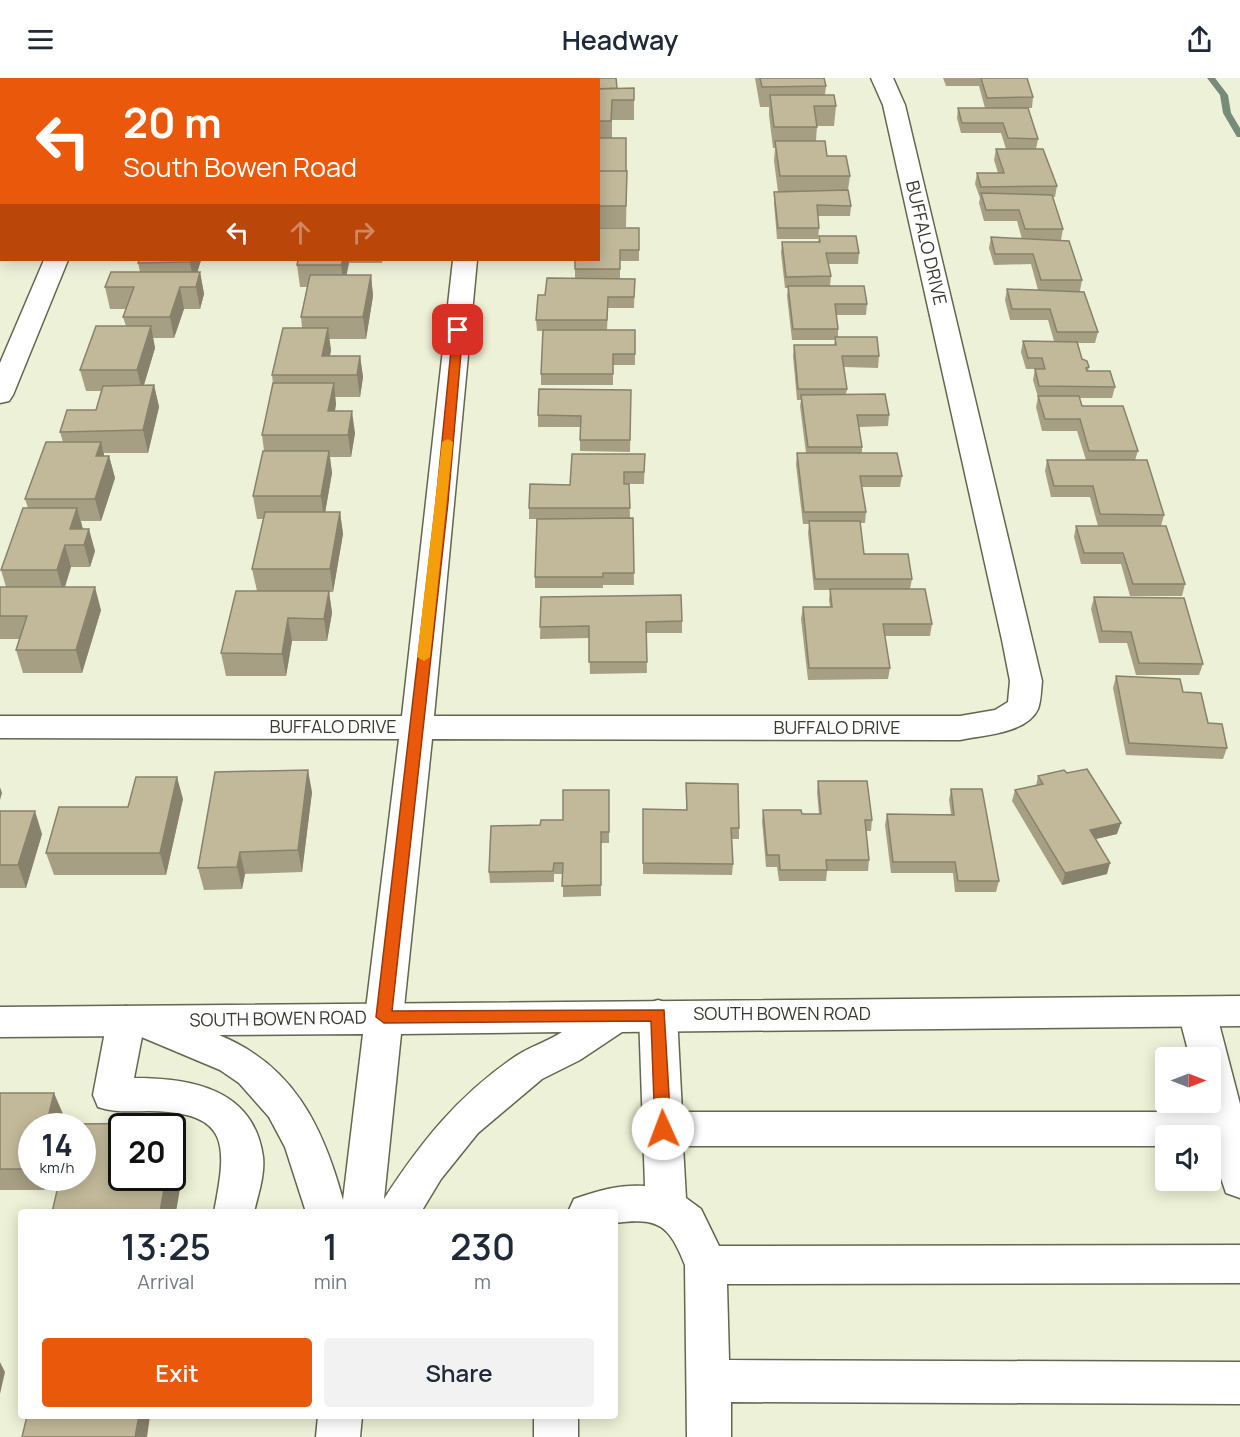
<!DOCTYPE html>
<html lang="en">
<head>
<meta charset="utf-8">
<style>
  body { margin:0; font-family:Manrope,sans-serif; background:#f2f2f3; color:#1f2937; height:100vh; display:flex; flex-direction:column; font-size:22px; white-space:nowrap }
  * { box-sizing:border-box; margin:0 }
  p { font-size:20px; color:#747a83 }
  .icon { flex:none; width:33px; height:33px; fill:none; stroke:currentColor; stroke-width:2; stroke-linecap:round; stroke-linejoin:round }
  .map { position:relative; flex:1; overflow:hidden }
  .side { position:absolute; left:18px; top:1131px; width:600px; height:210px; display:flex; flex-direction:column; background:#fff; border-radius:6px; box-shadow:0 3px 15px #0003 }
  .side>* { flex:none }
  .guide { position:absolute; left:0px; top:0px; width:600px; height:183px; box-shadow:0 3px 15px #0003; background:#ea580c; color:#fff; overflow:hidden }
  .needle { width:39px; rotate:90deg }
  .fabs { position:absolute; left:1155px; top:969px; display:grid; gap:12px }
  .fabs a { display:grid; place-items:center; width:66px; height:66px; border-radius:6px; background:#fff; box-shadow:0 3px 15px #0003; font-size:30px }
  .speed { position:absolute; left:18px; top:1035px; display:flex; gap:12px; font-size:30px; font-weight:700; text-align:center }
  .speed>* { display:grid; place-content:center; width:78px; height:78px; border-radius:50%; background:#fff; box-shadow:0 3px 15px #0003; line-height:1 }
  .speed small { font-size:15px; font-weight:400 }
  .speed .limit { border:3px solid #111; border-radius:9px; background:#fff; color:#111 }
  .pin { position:absolute; display:grid; place-items:center; width:51px; height:51px; color:#fff; margin:-26px; border-radius:12px; box-shadow:0 3px 9px #0006 }
  .me { position:absolute; width:66px; margin:-33px; rotate:358deg; stroke-linejoin:round; filter:drop-shadow(0 0 4px #0008) }
  .turn { display:flex; align-items:center; gap:21px; height:126px; padding:0 24px; font-size:27px }
  .turn .icon { width:78px; height:78px; stroke-width:2.5 }
  .turn b { display:block; font-size:42px; line-height:51px }
  .lanes { display:flex; align-items:center; height:57px; padding:0 24px; background:#0003; justify-content:center; gap:30px; direction:ltr }
  .lanes .off { opacity:.35 }
  .eta { display:flex; justify-content:space-evenly; align-items:center; height:102px; text-align:center }
  .eta b { font-size:36px; font-weight:600; line-height:42px }
  .button { display:flex; gap:12px; margin-top:auto; padding:12px 24px }
  .button a { flex:1; height:69px; border-radius:6px; background:#ea580c; color:#fff; font-size:24px; font-weight:600; line-height:69px; text-align:center }
  .button a+a { background:#f2f2f3; color:#1f2937 }
  header { display:flex; justify-content:space-between; align-items:center; height:78px; padding:0 24px; background:#fff; font-size:27px; font-weight:600 }
  .map>svg:first-child { display:block }
  .lines { fill:none; stroke-linecap:round; stroke-linejoin:round }
  .stream { fill:#778b7a; fill-rule:evenodd }
  .minor-casing { stroke:#636650; stroke-width:3 }
  .major-casing { stroke:#636650; stroke-width:3 }
  .minor { fill:#fff; fill-rule:evenodd }
  .major { fill:#fff; fill-rule:evenodd }
  .wall { fill:#a79f84 }
  .shaded-wall { fill:#88826c }
  .building { fill:#c2b99a; stroke:#88826c; stroke-width:1.5 }
  .route { fill:#ea580c; stroke:#983908; stroke-width:1.5 }
  .slow { fill:#f59e0b }
  .labels { text-anchor:middle; stroke-width:4.5; stroke-linejoin:round; paint-order:stroke }
  .street-label { font-size:18px; fill:#383a30; stroke:#fff }
</style>
</head>
<body>
<header><svg class="icon" aria-label="menu" viewBox="0 0 24 24"><path d="M4 6h16M4 12h16M4 18h16"/></svg>Headway<svg class="icon" aria-label="share" viewBox="0 0 24 24"><path d="M12 15V3M7 8l5-5 5 5M5 13v7h14v-7"/></svg></header>
<div class="map">
<svg width="1240" height="1359" viewBox="0 0 1240 1359">
  <rect width="100%" height="100%" fill="#edf1d7"/>
  <g class="lines">
    <!-- stream -->
    <path class="stream" d="M1207 0H1215L1228 17 1231 35 1240 50V59H1237L1223 35 1220 17Z"/>
    <defs>
      <path id="minor" d="M103 0H125V2H104Z
        M465 0H487V2H465Z
        M871 0H893L905 27 1042 603C1041 612 1041 623 1038 631 1026 656 983 657 960 662L432 661 403 939 397 950 384 954 371 950 365 939 399 661 0 660V638H402L453 182H477L434 638H960L995 632 1008 624 1010 603 1002 562 883 27Z
        M44 182H68L13 317 9 323 0 325V285Z
        M1197 919 1210 923 1216 934 1240 1026V1120L1226 1115 1210 1068V1058H1166V1068H683L686 1120 701 1131 719 1168 1240 1167V1205L727 1206 729 1282 1240 1284V1326L731 1324V1359H687L685 1187C669 1147 659 1139 615 1145V1134H568L574 1121C597 1113 620 1106 645 1108L639 937 645 926 658 922 671 926 677 937 682 1034H1203L1201 1024H1210V980H1190L1178 934 1184 923Z
        M126 928 139 932 145 943 134 1000C192 1000 254 1011 263 1079 265 1097 258 1117 254 1134H214C227 1067 231 1034 149 1033 131 1033 115 1035 98 1029L93 1017 107 943 113 932Z
        M534 1338H578V1359H534Z"/>
      <path id="major" d="M1240 918V948L622 954 580 982 542 1001 478 1055 441 1101 421 1134H306L285 1069 269 1039 239 1005 220 992 139 958 0 959V929ZM562 954C547 964 528 969 513 980 457 1019 421 1064 384 1121L401 956ZM363 956 343 1122C323 1048 293 987 219 957Z
        M318 1338H362L360 1359H316Z"/>
    </defs>
    <!-- minor casing -->
    <use href="#minor" class="minor-casing"/>
    <!-- major casing -->
    <use href="#major" class="major-casing"/>
    <!-- minor -->
    <use href="#minor" class="minor"/>
    <!-- major -->
    <use href="#major" class="major"/>
  </g>
  <!-- wall -->
  <path class="wall" d="M0 0H45V2H2V70H0Z
    M182 0H254V2H182Z
    M337 0H408V2H337Z
    M540 0H616L617 10H634V42H612V60L627 93 626 149H598V2H540Z
    M755 0H824L826 8 825 17 836 28 834 48H817L816 63 827 78 850 98 848 112 851 128 850 138H818L819 150 818 161H777L774 125V114H778L774 83 775 70H773L769 37V29H760Z
    M943 0H1027L1033 19 1032 30H1001L1038 61 1036 71 1057 108 1055 119H1052L1063 151 1061 162 1082 202 1080 213H1048L1098 254 1095 265H1078L1082 281 1089 289 1088 293 1115 309 1112 320H1079L1082 328 1138 373 1135 382 1164 437 1161 448 1185 506 1182 518H1130L1121 486H1081L1074 459 1076 448H1098L1090 419H1051L1045 393 1047 382H1086L1077 353H1042L1036 329 1038 319 1033 302 1035 291H1026L1021 274 1023 263H1054L1048 242H1010L1005 222 1007 211 1038 212 1031 186 994 187 989 170 991 159 1022 161 1017 143H984L979 125 980 120 975 106 977 95H998L994 82 996 71H1006L1001 55H961L957 40 958 30H985L979 8H946Z
    M639 150V183H620V201H635L634 230H608L607 252H635V287H613V307H541V296L543 253H537L536 242 545 217 575 201V191Z
    M819 158 859 175 858 186H828L831 198 830 208 867 226 866 237H836L838 251V259L879 278 878 290 844 289 847 311 846 316 889 337 888 348 859 349 862 369V375L902 398 900 409H862L866 434 865 445H860L864 476 912 501 910 511 932 546 930 558H885L890 590 888 601 808 602 801 541 803 529H830L829 522 830 512H814L808 455 809 446H803L796 387 797 375H806L800 328 801 322H797L793 278 794 267H834L835 262H792L787 218 788 210H785L781 175 782 164H818Z
    M122 182H201L197 194H200L204 216 200 231H184L174 260H153L155 270 144 307H154L159 329 148 375H104V378H109L115 400 101 443H81L83 451 95 473 90 489H71L65 509 101 532 82 595H23L16 572 20 561H0V509H6L1 492 28 430 25 421 63 364 60 354 96 332 101 313H86L80 292 126 248 123 239 126 231H110L105 209 140 194 138 185 139 182Z
    M298 182H383L382 185H349L346 197H371L373 218 366 261H329L331 272 330 278H360L363 299 360 319H335L336 326 335 333 355 355 351 379H330L332 395 325 434H340L343 456 333 514H329L332 535 327 563H292L286 598H226L221 575 257 513 252 491 263 441H257L253 418 264 373 262 357 273 306 272 297 302 250 301 239 307 209H300L297 187Z
    M631 312 630 374 580 373V349H538V337Z
    M645 376 644 406H624H629L630 440H633L634 507H603V510H535V499L537 441H529V430Z
    M541 519 682 543V555H646L647 595 590 596 589 560 540 561Z
    M1094 519 1203 586 1199 597H1136L1127 565H1099L1091 531Z
    M1116 598 1183 614 1227 670 1223 681 1126 677 1113 610Z
    M1038 698 1117 756 1096 761 1107 796 1062 807 1012 723 1015 712 1036 708Z
    M818 703 872 742 871 753H866L869 782 868 793H827L826 803H779L777 789H766L762 743 763 732 802 736H819L817 714Z
    M686 705 739 750V761H732L733 786 732 797 643 796V731L686 732Z
    M951 711 999 803 996 814H955L953 795H891L885 747 887 736H951L949 722Z
    M609 712V765H601V818L563 819V796H554V804L490 805 489 794 563 742Z
    M312 714 302 794 245 796 242 811 204 812 198 790Z
    M183 721 166 797H54L46 775 128 729Z
    M0 733 42 756 26 810H0Z
    M0 1015 63 1036 32 1048V1100H47L44 1112H0Z"/>
  <!-- shaded-wall -->
  <path class="shaded-wall" d="M2 102V135L0 138V105Z
    M191 182H201L194 206 190 184Z
    M343 182H348L349 185 344 209 341 187Z
    M200 194 204 216 200 231 196 209Z
    M371 197 373 218 366 261 363 239Z
    M180 209 184 231 174 260 170 239Z
    M151 248 155 270 142 313 137 292Z
    M328 250 331 272 326 297 322 278Z
    M360 278 363 299 360 319 357 297Z
    M334 305 336 326 331 355 328 333Z
    M154 307 159 329 148 375 143 352Z
    M352 333 355 355 351 379 348 357Z
    M101 364 106 386 96 378Z
    M329 373 332 395 324 441 321 418Z
    M109 378 115 400 101 443 95 421Z
    M77 430 83 452 70 451Z
    M340 434 343 456 333 514 330 491Z
    M89 451 95 473 90 489 84 467Z
    M65 467 71 489 63 514 57 492Z
    M95 509 101 532 82 595 76 572Z
    M329 513 332 535 327 563 324 541Z
    M288 540 292 563 286 598 282 576Z
    M308 692 312 714 302 794 298 772Z
    M177 699 183 721 166 797 160 775Z
    M0 709 2 715 0 722Z
    M35 733 42 756 26 810 18 787Z
    M1121 745 1117 756 1087 763 1090 752Z
    M240 774 245 796 242 811 237 789Z
    M1110 785 1107 796 1062 807 1065 795Z
    M54 1015 63 1036 59 1048H46Z
    M176 1045 186 1076 176 1134H160L166 1100H172V1066Z
    M38 1100H47L44 1112Z
    M0 1284 5 1294 0 1316Z
    M139 1338H150L147 1359H135Z"/>
  <!-- building -->
  <path class="building" d="M0 0H41V2H2V7H0Z
    M212 0H247V2H212Z
    M337 0H378V2H337Z
    M567 0H616L617 10 598 11V2H567Z
    M760 0H824L826 8 762 9Z
    M981 0H1027L1033 19 987 20Z
    M634 10V22H612L611 43H598V11Z
    M0 16H2V49H0Z
    M770 17H834L836 28H814L817 49H774Z
    M958 30H1028L1038 61 1008 60 1003 45H962Z
    M598 60H626V93H598Z
    M775 63H825L827 78H846L850 98H780Z
    M996 71H1043L1057 108 981 109 977 95H1004Z
    M0 77H2V92H0Z
    M598 93H627L626 128H598Z
    M848 112 851 128 817 127 819 150H778L774 114Z
    M981 115 1052 117 1063 151H1025L1019 132H986Z
    M598 150H639V172H620V191H575V182H598Z
    M819 158H856L859 175H826L831 198 786 199 782 164H820Z
    M991 159 1069 163 1082 202H1041L1033 176H995Z
    M139 182H191L190 184 138 185Z
    M298 182H343L341 187H297Z
    M111 194H200L196 209H180L170 239H123L134 209H105Z
    M310 197H371L363 239H301Z
    M547 200 635 201 634 219H608L607 242H536L538 217H545Z
    M788 208H864L867 226H835L838 251H793Z
    M1007 211 1084 214 1098 254H1057L1050 231H1012Z
    M96 248H151L137 292H80Z
    M283 250H328L322 278H360L357 297H272Z
    M543 252H635V276H613V296H541Z
    M835 259H877L879 278H842L847 311H798L794 267H836Z
    M1023 263 1077 264 1082 281 1087 283 1089 289 1086 290 1087 293H1110L1115 309 1039 308 1035 291H1045L1042 280H1028Z
    M273 305H334L328 333H352L348 357H262Z
    M154 307 143 352 60 354 67 332H96L103 308Z
    M539 311 631 312 630 362H580L581 338 538 337Z
    M885 316 889 337H857L862 369H808L801 317Z
    M1038 318H1079L1082 328H1123L1138 373H1089L1080 341H1045Z
    M46 364H101L96 378H109L95 421H25Z
    M263 373H329L321 418H253Z
    M797 375H897L902 398H860L866 434H804Z
    M572 376H645L644 394H624V406H629L630 430H529L530 406 570 407Z
    M1047 382H1147L1164 437 1100 436 1093 408H1054Z
    M23 430H77L70 451H89L84 467H65L57 492H1Z
    M265 434H340L330 491H252Z
    M633 440 634 495H603V499H535L537 441Z
    M809 443H860L864 476H908L912 501H815Z
    M1076 448H1166L1185 506H1133L1123 475H1084Z
    M0 509H95L76 572H16L27 538H0Z
    M830 511H925L932 546H883L890 590H809L803 529H832Z
    M236 513H329L324 541 288 540 282 576 221 575Z
    M681 517 682 543 646 544 647 584H589V548L540 549 541 519Z
    M1094 519 1184 520 1203 586 1139 585 1131 554 1102 553Z
    M1116 598 1180 601 1183 614 1201 615 1208 645 1222 646 1227 670 1129 665Z
    M1087 691 1121 745 1090 752 1110 785 1065 795 1015 712 1043 706 1038 698 1064 692 1067 695Z
    M308 692 298 772 240 774 237 789 198 790 215 694Z
    M136 699H177L160 775H46L59 729H128Z
    M818 703H867L872 742H865L869 782H826L827 792H780L779 777H767L763 732H801L802 736H821Z
    M686 705 738 706 739 750H731L733 786 643 785V731L687 732Z
    M951 711H982L999 803H958L955 784H893L887 736 954 737Z
    M563 712H609V754H601V807L562 808 563 785H554L553 793 489 794 491 748 540 747 541 742H563Z
    M0 733H35L18 787H0Z
    M0 1015H54L46 1048H32V1091H0Z
    M176 1045 172 1066V1048H122V1100H166L160 1134H52L60 1100H82V1048H73V1046Z
    M27 1338H139L135 1359H22Z"/>
  <!-- route -->
  <path class="route" d="M458 249 463 252 448 424 392 933 664 932 671 1051 669 1056H657L655 1051 651 943 384 945 376 939 436 424 453 252Z"/>
  <!-- slow -->
  <path class="slow" d="M448 361 453 364 430 579 424 583 417 579 442 364Z"/>
  <g class="labels">
    <!-- street labels -->
    <g class="street-label">
      <text transform="translate(926 165) rotate(77)" y="6">BUFFALO DRIVE</text>
      <text x="333" y="655">BUFFALO DRIVE</text>
      <text x="837" y="656">BUFFALO DRIVE</text>
      <text x="782" y="942">SOUTH BOWEN ROAD</text>
      <text transform="translate(278 941) rotate(-1)" y="6">SOUTH BOWEN ROAD</text>
    </g>
  </g>
</svg>
<div class="fabs">
<a><svg class="needle" viewBox="-14 -14 28 28"><path d="M0-13l5 13h-10z" fill="#e53935"/><path d="M0 13l5-13h-10z" fill="#747a83"/></svg></a>
<a><svg class="icon" aria-label="sound" viewBox="0 0 24 24"><path d="M4 9h4l5-4v14l-5-4H4zM17 9q2 3 0 6"/></svg></a>
</div>
<div class="speed"><div>14<small>km/h</small></div><div class="limit">20</div></div>
<div class="pin" style="left:458px;top:252px;background:#d93025"><svg class="icon" aria-label="arrive" viewBox="0 0 24 24"><path d="M6 21V4h12l-3 4 3 4H6"/></svg></div>
<svg class="me" style="left:663px;top:1051px" viewBox="-20 -20 40 40"><circle r="19" fill="#fff"/><path d="M0-13L10 11 0 6-10 11z" fill="#ea580c"/></svg>
<div class="guide">
<div class="turn"><svg class="icon" aria-label="left" viewBox="0 0 24 24"><path d="M17 20v-9H6M10 6l-5 5 5 5"/></svg><div><b>20 m</b>South Bowen Road</div></div>
<div class="lanes"><svg class="icon" aria-label="left" viewBox="0 0 24 24"><path d="M17 20v-9H6M10 6l-5 5 5 5"/></svg><svg class="icon off" aria-label="ahead" viewBox="0 0 24 24"><path d="M12 20V5M6 11l6-6 6 6"/></svg><svg class="icon off" aria-label="right" viewBox="0 0 24 24"><path d="M7 20v-9h11M14 6l5 5-5 5"/></svg></div>
</div>
<section class="side">
<div class="eta">
<div><b>13:25</b><p>Arrival</p></div>
<div><b>1</b><p>min</p></div>
<div><b>230</b><p>m</p></div>
</div>
<div class="button"><a>Exit</a><a>Share</a></div>
</section>
</div>
</body>
</html>
